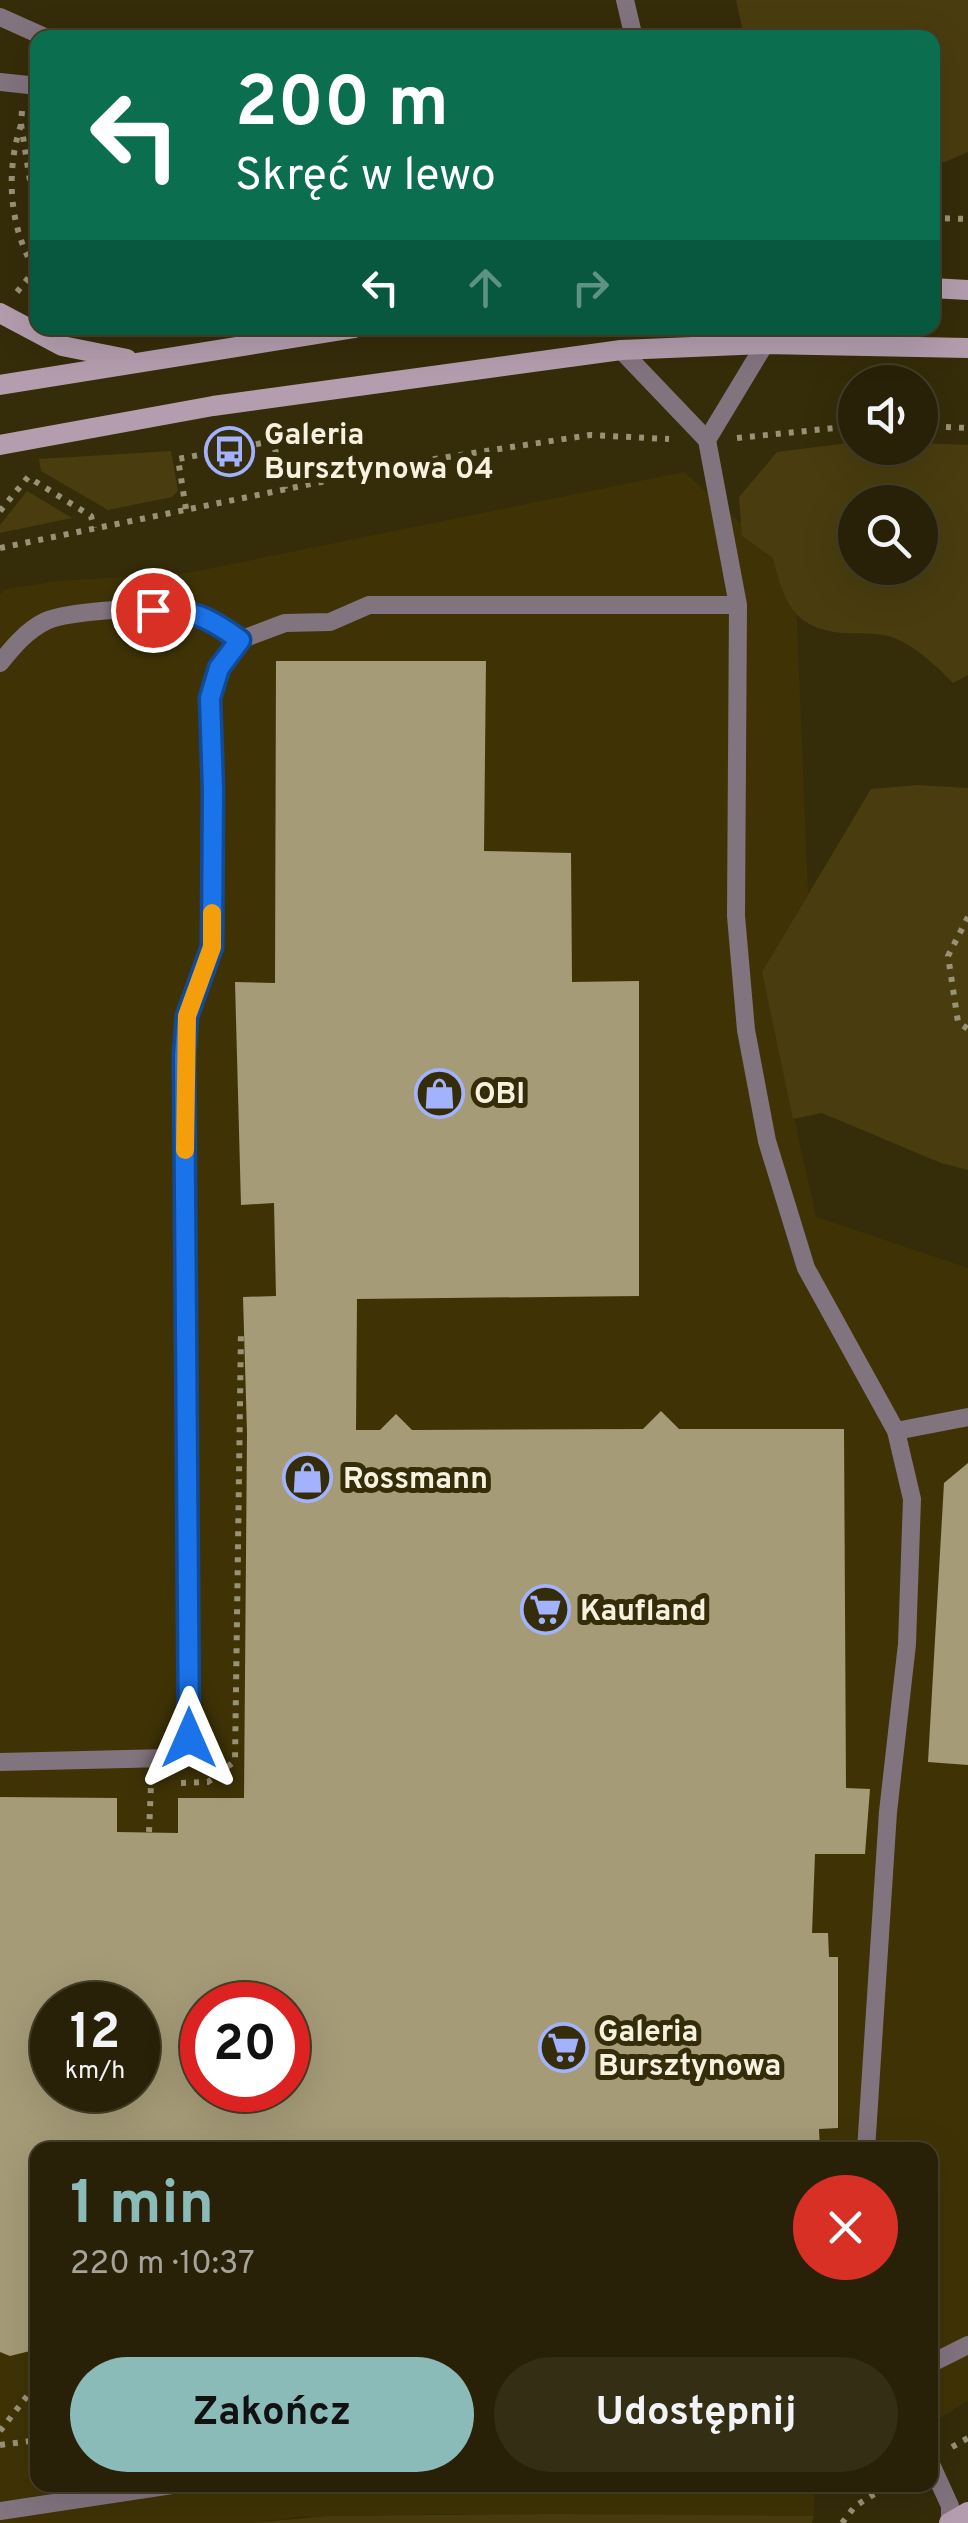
<!DOCTYPE html>
<html lang="pl">
<head>
<meta charset="utf-8">
<style>
  body { margin:0; font-family:Overpass,sans-serif; background:#342e15; color:#f1f3f6; height:100vh; display:flex; flex-direction:column; font-size:38px; white-space:nowrap }
  * { box-sizing:border-box; margin:0 }
  p { font-size:32px; color:#a5a39b }
  .icon { flex:none; width:55px; height:55px; fill:none; stroke:currentColor; stroke-width:2; stroke-linecap:round; stroke-linejoin:round }
  .map { position:relative; flex:1; overflow:hidden }
  .side { position:absolute; left:30px; top:2142px; width:908px; height:350px; display:flex; flex-direction:column; background:#282107; border-radius:20px; box-shadow:0 10px 40px #0002,0 0 0 2px #443e28 }
  .side>* { flex:none }
  .hud { position:absolute; left:30px; top:30px; width:910px; height:305px; border-radius:20px; box-shadow:0 10px 40px #0002,0 0 0 2px #443e28; background:#0b6e4f; color:#fff; overflow:hidden }
  .buttons { position:absolute; left:838px; top:365px; display:grid; gap:20px }
  .buttons a { display:grid; place-items:center; width:100px; height:100px; border-radius:50%; background:#282107; box-shadow:0 10px 40px #0002,0 0 0 2px #443e28; font-size:50px }
  .speed { position:absolute; left:30px; top:1982px; display:flex; gap:20px; font-size:50px; font-weight:700; text-align:center }
  .speed>* { display:grid; place-content:center; width:130px; height:130px; border-radius:50%; background:#282107; box-shadow:0 10px 40px #0002,0 0 0 2px #443e28; line-height:1 }
  .speed small { font-size:25px; font-weight:400 }
  .speed .limit { border:15px solid #d22; background:#fff; color:#111 }
  .pin { position:absolute; display:grid; place-items:center; width:85px; height:85px; color:#fff; margin:-42px; border:5px solid #fff; border-radius:50%; box-shadow:0 2px 10px #0007 }
  .me { position:absolute; width:110px; margin:-55px; rotate:0deg; stroke-linejoin:round; filter:drop-shadow(0 0 8px #0008) }
  .turn { display:flex; align-items:center; gap:35px; height:210px; padding:0 40px; font-size:45px }
  .turn .icon { width:130px; height:130px; stroke-width:2.5 }
  .turn b { display:block; font-size:70px; line-height:85px }
  .lanes { display:flex; align-items:center; height:95px; padding:0 40px; background:#0003; justify-content:center; gap:50px; direction:ltr }
  .lanes .off { opacity:.35 }
  .round { display:grid; place-items:center; flex:none; width:105px; height:105px; border-radius:52px; background:#342e15 }
  .head { display:flex; align-items:center; justify-content:space-between; height:170px; padding:0 40px }
  h1 { font-size:60px; font-weight:700; line-height:75px; color:#8bbbb9 }
  .button { display:flex; gap:20px; margin-top:auto; padding:20px 40px }
  .button a { flex:1; height:115px; border-radius:60px; background:#8bbbb9; color:#111; font-size:40px; font-weight:700; line-height:115px; text-align:center }
  .button a+a { background:#342e15; color:#f1f3f6 }
  .map>svg:first-child { display:block }
  .built { fill:#3f3306; fill-rule:evenodd }
  .green { fill:#493d0f; fill-rule:evenodd }
  .building { fill:#a59b77; fill-rule:evenodd }
  .lines { fill:none; stroke-linecap:round; stroke-linejoin:round }
  .path { stroke:#989277; stroke-width:6; stroke-dasharray:5 8; stroke-linecap:butt }
  .lane { stroke:#82747f; stroke-width:18 }
  .secondary { stroke:#b39dae; stroke-width:20 }
  .route-casing { stroke:#114b97; stroke-width:25 }
  .route { stroke:#1a73e8; stroke-width:18 }
  .slow { stroke:#f59e0b; stroke-width:18 }
  .labels { text-anchor:middle; stroke-width:10; stroke-linejoin:round; paint-order:stroke }
  .poi-label { font-size:30px; font-weight:bold; fill:#f7f2df; stroke:#352c09; text-anchor:start }
</style>
</head>
<body>
<div class="map">
<svg width="968" height="2523" viewBox="0 0 968 2523">
  <rect width="100%" height="100%" fill="#352c09"/>
  <!-- built -->
  <path class="built" d="M684 472 795 573 808 894 762 973 816 1217 968 1268V2400L930 2425V2150H38V2485H822L815 2488 814 2516 442 2514 299 2517 251 2523H0V594L6 589 58 581 188 573ZM52 2005H138V2090H52ZM202 2005H288V2090H202Z"/>
  <!-- green -->
  <path class="green" d="M736 0H968V152L945 162 933 161 932 38 744 37Z
    M855 442V448H920V443L968 445V675L953 683C935 665 910 640 884 635 866 632 847 635 829 631 789 623 782 593 773 558L742 536 739 497 777 452ZM920 502V568H855V502Z
    M171 451 178 491 172 497 108 510 41 471 39 459Z
    M27 491 72 518 0 533V525Z
    M918 785 968 788V1170L941 1163 822 1113 793 1119 762 972 871 789Z
    M550 2514 814 2516 812 2523H251L327 2516Z"/>
  <!-- building -->
  <path class="building" d="M276 661H486L484 851 571 853 572 982 639 981V1296L357 1299 356 1430H380L396 1414 412 1430 643 1429 661 1411 679 1429H844L846 1788 870 1789 865 1854H815L812 1933H828L829 1957H838V2128L819 2129 820 2150H38V2345L30 2351 10 2356 0 2352V1797L117 1798V1832L178 1833V1798H244L247 1433 243 1297 276 1296 274 1203 241 1205 235 982 275 983ZM52 2005H138V2090H52ZM202 2005H288V2090H202Z
    M968 1463V1765L928 1762 944 1483Z"/>
  <g class="lines">
    <!-- path -->
    <path class="path" d="M22 111 21 124 38 231
      M21 125C5 172 9 232 38 274
      M932 218 968 219
      M17 292 38 266
      M920 426 968 428
      M737 438 855 426
      M186 509 178 459 273 441 285 489
      M0 511 28 477 91 516 94 528
      M0 548 428 460 590 435 669 439
      M968 917 948 956 958 1022 968 1029
      M181 1783 208 1782 235 1761 241 1331
      M149 1832 151 1785
      M820 2145H843
      M0 2431 38 2382
      M0 2445 38 2440
      M952 2447 968 2438
      M842 2523 855 2506 889 2485"/>
    <!-- lane -->
    <path class="lane" d="M625 0 634 38
      M0 17 47 38
      M0 82 38 86
      M621 350 707 440 738 605 736 916 746 1030 767 1141 806 1268 896 1431 912 1499 907 1644 888 1812 866 2150
      M707 440 765 344
      M0 663C13 647 27 630 46 621 67 611 162 605 186 610 206 614 224 628 240 640L285 623 330 622 369 605H738
      M896 1431 968 1417
      M0 1762 168 1758 184 1750 189 1738 184 1056 187 1017 211 947 213 790 210 698 219 669 240 640
      M930 2364 968 2345
      M930 2462 950 2506V2523
      M0 2511 172 2485"/>
    <!-- secondary -->
    <path class="secondary" d="M932 288 968 290
      M0 313 62 346 127 359
      M0 385 355 328
      M0 445 213 406 621 350 765 344 968 348
      M949 2523 968 2512"/>
  </g>
  <g class="lines">
    <defs>
      <path id="route" d="M153 610C192 609 208 617 240 640L219 668 210 698 213 790 212 947 187 1016 184 1056 189 1738"/>
    </defs>
    <!-- route casing -->
    <use href="#route" class="route-casing"/>
    <!-- route -->
    <use href="#route" class="route"/>
    <!-- slow -->
    <path class="slow" d="M185 1150 187 1016 212 947V913"/>
  </g>
  <!-- icons -->
  <defs>
    <symbol id="bus-ring" viewBox="-11 -11 22 22"><circle r="9.5" fill="#352c09" stroke="#a2b2fd" stroke-width="1.5"/><path d="M-5-6H5V4H4V6H2V4H-2V6H-4V4H-5ZM-3.5-4V0h7V-4ZM-3.5 1.2v1.5H-2V1.2ZM2 1.2v1.5H3.5V1.2Z" fill="#a2b2fd"/></symbol>
    <symbol id="shop-ring" viewBox="-11 -11 22 22"><circle r="9.5" fill="#352c09" stroke="#a2b2fd" stroke-width="1.5"/><path d="M-5-2.5h2.3a2.7 3.5 0 0 1 5.4 0H5L5.5 6h-11ZM-1.5-2.5h3a1.5 2.3 0 0 0-3 0Z" fill="#a2b2fd"/></symbol>
    <symbol id="supermarket-ring" viewBox="-11 -11 22 22"><circle r="9.5" fill="#352c09" stroke="#a2b2fd" stroke-width="1.5"/><path d="M-6-5.5h2.5l.6 2H6L4.5 2H-2.5L-4.4-4H-6ZM-1.5 3.2a1.3 1.3 0 1 0 .1 0ZM3 3.2a1.3 1.3 0 1 0 .1 0Z" fill="#a2b2fd"/></symbol>
  </defs>
  <g fill-rule="evenodd">
    <use href="#bus-ring" x="202" y="424" width="55" height="55"/>
    <use href="#shop-ring" x="412" y="1066" width="55" height="55"/>
    <use href="#shop-ring" x="280" y="1450" width="55" height="55"/>
    <use href="#supermarket-ring" x="518" y="1582" width="55" height="55"/>
    <use href="#supermarket-ring" x="536" y="2020" width="55" height="55"/>
  </g>
  <g class="labels">
    <!-- poi labels -->
    <g class="poi-label">
      <text x="264" y="444">Galeria<tspan x="264" dy="34">Bursztynowa 04</tspan></text>
      <text x="474" y="1103">OBI</text>
      <text x="343" y="1488">Rossmann</text>
      <text x="580" y="1620">Kaufland</text>
      <text x="598" y="2041">Galeria<tspan x="598" dy="34">Bursztynowa</tspan></text>
    </g>
  </g>
</svg>
<div class="buttons">
<a><svg class="icon" aria-label="sound" viewBox="0 0 24 24"><path d="M4 9h4l5-4v14l-5-4H4zM17 9q2 3 0 6"/></svg></a>
<a><svg class="icon" aria-label="search" viewBox="0 0 24 24"><circle cx="10" cy="10" r="6"/><path d="M15 15l6 6"/></svg></a>
</div>
<div class="speed"><div>12<small>km/h</small></div><div class="limit">20</div></div>
<div class="pin" style="left:153px;top:610px;background:#d93025"><svg class="icon" aria-label="arrive" viewBox="0 0 24 24"><path d="M6 21V4h12l-3 4 3 4H6"/></svg></div>
<svg class="me" style="left:189px;top:1738px" viewBox="-20 -20 40 40"><path d="M0-17L14 15 0 8-14 15z" fill="#1a73e8" stroke="#fff" stroke-width="4"/></svg>
<div class="hud">
<div class="turn"><svg class="icon" aria-label="left" viewBox="0 0 24 24"><path d="M17 20v-9H6M10 6l-5 5 5 5"/></svg><div><b>200 m</b>Skręć w lewo</div></div>
<div class="lanes"><svg class="icon" aria-label="left" viewBox="0 0 24 24"><path d="M17 20v-9H6M10 6l-5 5 5 5"/></svg><svg class="icon off" aria-label="ahead" viewBox="0 0 24 24"><path d="M12 20V5M6 11l6-6 6 6"/></svg><svg class="icon off" aria-label="right" viewBox="0 0 24 24"><path d="M7 20v-9h11M14 6l5 5-5 5"/></svg></div>
</div>
<section class="side">
<div class="head"><div><h1>1 min</h1><p>220 m · 10:37</p></div><a class="round" style="background:#d93025;color:#fff"><svg class="icon" aria-label="close" viewBox="0 0 24 24"><path d="M6 6l12 12M18 6L6 18"/></svg></a></div>
<div class="button"><a>Zakończ</a><a>Udostępnij</a></div>
</section>
</div>
</body>
</html>
